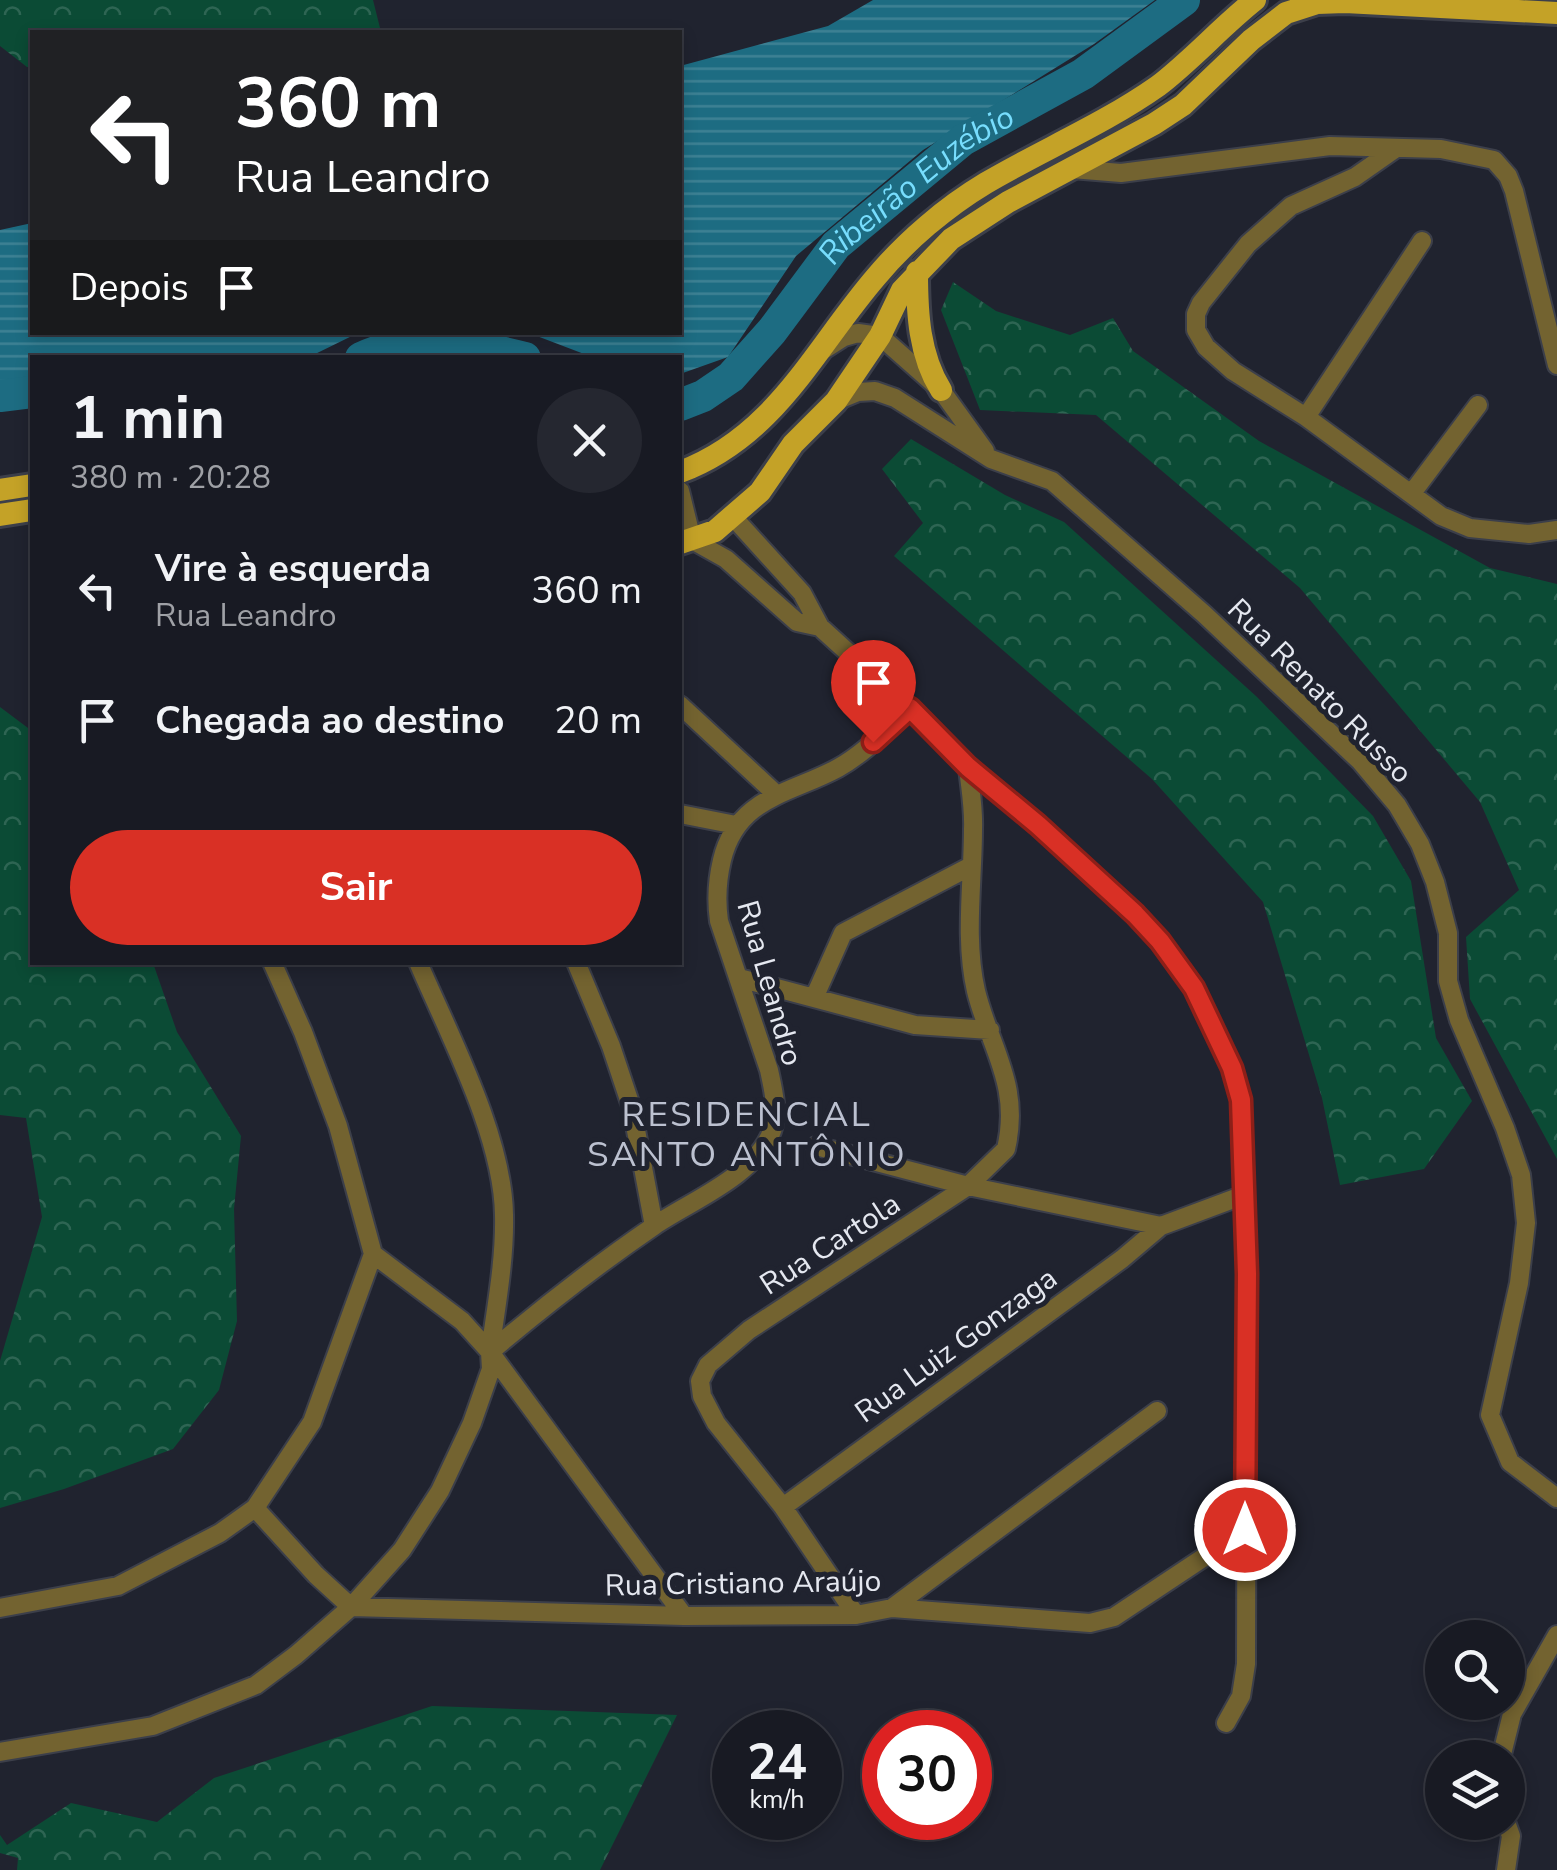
<!DOCTYPE html>
<html lang="pt">
<head>
<meta charset="utf-8">
<style>
  body { margin:0; font-family:"Nunito Sans",sans-serif; background:#252730; color:#f1f3f6; height:100vh; display:flex; flex-direction:column; font-size:38px; white-space:nowrap }
  * { box-sizing:border-box; margin:0 }
  p { font-size:32px; color:#9fa1a6 }
  .icon { flex:none; width:55px; height:55px; fill:none; stroke:currentColor; stroke-width:2; stroke-linecap:round; stroke-linejoin:round }
  .map { position:relative; flex:1; overflow:hidden }
  .side { position:absolute; left:30px; top:355px; width:652px; height:610px; display:flex; flex-direction:column; background:#181a23; border-radius:0px; box-shadow:0 5px 15px #0003,0 0 0 2px #363841 }
  .side>* { flex:none }
  .guide { position:absolute; left:30px; top:30px; width:652px; height:305px; border-radius:0px; box-shadow:0 5px 15px #0003,0 0 0 2px #363841; background:#202124; color:#fff; overflow:hidden }
  .buttons { position:absolute; left:1425px; top:1620px; display:grid; gap:20px }
  .buttons a { display:grid; place-items:center; width:100px; height:100px; border-radius:50%; background:#181a23; box-shadow:0 5px 15px #0003,0 0 0 2px #363841; font-size:50px }
  .speed { position:absolute; left:712px; top:1710px; display:flex; gap:20px; font-size:50px; font-weight:700; text-align:center }
  .speed>* { display:grid; place-content:center; width:130px; height:130px; border-radius:50%; background:#181a23; box-shadow:0 5px 15px #0003,0 0 0 2px #363841; line-height:1 }
  .speed small { font-size:25px; font-weight:400 }
  .speed .limit { border:15px solid #d22; background:#fff; color:#111 }
  .pin { position:absolute; display:grid; place-items:center; width:85px; height:85px; color:#fff; margin:-102px -42px; border-radius:50% 50% 50% 0; rotate:-45deg; box-shadow:0 0 10px #0007 }
  .pin .icon { rotate:45deg }
  .me { position:absolute; width:110px; margin:-55px; rotate:0deg; stroke-linejoin:round; filter:drop-shadow(0 0 8px #0008) }
  .turn { display:flex; align-items:center; gap:35px; height:210px; padding:0 40px; font-size:45px }
  .turn .icon { width:130px; height:130px; stroke-width:2.5 }
  .turn b { display:block; font-size:70px; line-height:85px }
  .then { display:flex; align-items:center; height:95px; padding:0 40px; background:#0003; gap:20px; font-size:38px }
  .round { display:grid; place-items:center; flex:none; width:105px; height:105px; border-radius:52px; background:#252730 }
  .summary { display:flex; align-items:center; justify-content:space-between; height:170px; padding:0 40px }
  h1 { font-size:60px; font-weight:700; line-height:75px }
  .cta { display:flex; gap:20px; margin-top:auto; padding:20px 40px }
  .cta a { flex:1; height:115px; border-radius:60px; background:#d93025; color:#fff; font-size:40px; font-weight:700; line-height:115px; text-align:center }
  ul { padding:0; list-style:none }
  li { display:flex; align-items:center; gap:30px; height:130px; padding:0 40px }
  li div { flex:1 }
  li b { display:block; font-size:38px }
  li em { font-style:normal }
  .map>svg:first-child { display:block }
  .forest { fill:url(#forest-crowns) }
  .water { fill:url(#water-rules) }
  .lines { fill:none; stroke-linecap:round; stroke-linejoin:round }
  .river { stroke:#1d6c82; stroke-width:32 }
  .minor-casing { stroke:#3c3f4a; stroke-width:22 }
  .major-casing { stroke:#3c3f4a; stroke-width:28 }
  .minor { stroke:#736330; stroke-width:18 }
  .major { stroke:#c4a227; stroke-width:22 }
  .route-casing { stroke:#8d1f18; stroke-width:25 }
  .route { stroke:#d93025; stroke-width:18 }
  .labels { text-anchor:middle; stroke-width:10; stroke-linejoin:round; paint-order:stroke }
  .street-label { font-size:30px; fill:#e5e8f0; stroke:#20232f }
  .water-label { font-size:32px; font-style:italic; fill:#77ddfd; stroke:#20232f }
  .quarter-label { font-size:35px; letter-spacing:2.5px; fill:#bcc1d0; stroke:#20232f }
</style>
</head>
<body>
<div class="map">
<svg width="1557" height="1870" viewBox="0 0 1557 1870">
  <defs>
    <pattern id="forest-crowns" width="20" height="18" patternUnits="userSpaceOnUse" patternTransform="scale(2.5)"><rect width="20" height="18" fill="#0b4b35"/><path d="M2 6a3 3 0 1 1 6 0M12 15a3 3 0 1 1 6 0" fill="none" stroke="#2e6553"/></pattern>
    <pattern id="water-rules" width="6" height="5" patternUnits="userSpaceOnUse" patternTransform="scale(2.5)"><rect width="6" height="5" fill="#1d6c82"/><path d="M0 2.5h6" fill="none" stroke="#3e8194"/></pattern>
  </defs>
  <rect width="100%" height="100%" fill="#20232f"/>
  <!-- forest -->
  <path class="forest" d="M0 0H373L381 32H32V67H27L0 46Z
    M953 282 996 311 1070 335 1113 318 1133 351 1259 441 1490 568 1557 584V1159L1470 999 1466 937 1519 890 1480 802 1300 588 1096 415 980 410 941 310Z
    M911 439 1005 495 1064 522 1257 697 1373 816 1411 881 1436 1038 1472 1101 1424 1169 1340 1185 1322 1098 1263 902 1152 779 894 556 923 523 882 469Z
    M0 707 32 731V962L153 963 177 1032 241 1136 234 1209 237 1321 219 1390 173 1449 64 1489 0 1508V1361L42 1217 26 1118 0 1115Z
    M432 1706 677 1715 600 1870H17L18 1858 0 1853V1835L7 1845 71 1803 157 1822 214 1778Z"/>
  <!-- water -->
  <path class="water" d="M873 0H1155L1094 44 923 150 796 256 728 357 680 374V358L592 357 529 333 680 332V66L828 26Z
    M32 223V332L358 333 309 357 32 358V378L0 382V230Z"/>
  <g class="lines">
    <!-- river -->
    <g class="river">
      <path d="M361 358C412 334 471 344 525 358"/>
      <path d="M0 396 32 392"/>
      <path id="s1" d="M680 405 703 396 731 377 772 331 836 245 963 140 1083 74 1184 0"/>
    </g>
    <defs>
      <path id="minor" d="M1395 149 1355 177 1291 206 1248 244 1201 303 1196 314V330L1206 347 1233 371 1306 417 1441 516 1470 528 1529 534 1557 530
        M1072 169 1121 173 1330 146 1441 149 1494 160 1508 176 1514 191 1557 365
        M822 351 844 337 858 333 880 336 941 390 985 451
        M836 401 858 392 875 391 895 398 991 459 1052 481 1204 614 1360 761 1397 805 1420 844 1435 882 1448 933V981L1459 1020 1505 1128 1521 1175 1526 1223 1519 1283 1490 1415 1510 1462 1557 1498
        M1306 417 1422 241
        M680 491 692 540 726 559 797 622 820 627
        M1412 493 1478 405
        M734 518 802 593 820 627 910 709 968 767 1038 825 1135 914 1160 941 1194 989 1232 1067 1241 1100 1247 1274 1246 1664 1241 1696 1226 1723
        M680 705 777 795
        M680 814 736 825
        M576 962 611 1046 632 1109 654 1226
        M739 978 915 1025 990 1030
        M814 998 843 933 971 866
        M816 1146 968 1186 1161 1226 1244 1195
        M373 1254 462 1321 490 1352 684 1616
        M490 1352C542 1308 597 1265 654 1226 692 1200 754 1177 772 1131 779 1112 773 1089 769 1070L719 921C716 900 717 881 722 860 737 797 790 794 838 768 865 753 887 729 910 709
        M783 1507 1122 1259 1161 1226
        M255 1508 316 1575 351 1607 684 1616 856 1615 892 1608 1090 1623 1114 1617 1245 1530
        M0 1608 118 1586 220 1533 255 1508 312 1422 373 1254 338 1126 303 1032 272 962
        M892 1608 1157 1411
        M856 1615 783 1507 716 1423 702 1396 700 1381 708 1365 749 1330 968 1186 1006 1149C1021 1085 990 1048 976 991 964 939 973 882 973 829 974 808 970 788 968 767
        M0 1752 153 1726 256 1685 296 1655 351 1607 402 1550 440 1491 472 1423 491 1369 490 1352C496 1307 505 1261 504 1215 503 1136 449 1035 418 962
        M1501 1758 1512 1714 1557 1635
        M1506 1870 1511 1836 1506 1822"/>
      <path id="major" d="M917 272C917 313 919 355 941 390
        M680 472C776 436 814 349 876 277 906 241 946 207 986 183 1042 150 1104 124 1158 86 1192 60 1221 27 1255 0
        M0 490 32 485
        M0 515 32 510
        M680 543 715 531 760 492 793 444 836 401 880 336 902 290 951 239 1008 202 1154 124 1183 105 1251 40 1286 13 1317 3 1345 2 1557 13"/>
    </defs>
    <!-- minor casing -->
    <use href="#minor" class="minor-casing"/>
    <!-- major casing -->
    <use href="#major" class="major-casing"/>
    <!-- minor -->
    <use href="#minor" class="minor"/>
    <!-- major -->
    <use href="#major" class="major"/>
  </g>
  <g class="lines">
    <defs>
      <path id="route" d="M873 742 910 708 968 767 1038 825 1135 914 1160 941 1194 988 1232 1068 1241 1100 1247 1274 1245 1530"/>
    </defs>
    <!-- route casing -->
    <use href="#route" class="route-casing"/>
    <!-- route -->
    <use href="#route" class="route"/>
  </g>
  <g class="labels">
    <!-- street labels -->
    <g class="street-label">
      <text transform="translate(1320 691) rotate(45)" y="10">Rua Renato Russo</text>
      <text transform="translate(770 983) rotate(74)" y="10">Rua Leandro</text>
      <text transform="translate(830 1244) rotate(-33)" y="10">Rua Cartola</text>
      <text transform="translate(956 1345) rotate(-36)" y="10">Rua Luiz Gonzaga</text>
      <text transform="translate(743 1583) rotate(-1)" y="10">Rua Cristiano Araújo</text>
    </g>
    <!-- water labels -->
    <g class="water-label">
      <text dy="11" stroke="none"><textPath href="#s1" startOffset="328">Ribeirão Euzébio</textPath></text>
    </g>
    <!-- quarter labels -->
    <g class="quarter-label">
      <text x="747" y="1126">RESIDENCIAL<tspan x="747" dy="40">SANTO ANTÔNIO</tspan></text>
    </g>
  </g>
</svg>
<div class="buttons">
<a><svg class="icon" aria-label="search" viewBox="0 0 24 24"><circle cx="10" cy="10" r="6"/><path d="M15 15l6 6"/></svg></a>
<a><svg class="icon" aria-label="layers" viewBox="0 0 24 24"><path d="M12 4l9 5-9 5-9-5zM3 14l9 5 9-5"/></svg></a>
</div>
<div class="speed"><div>24<small>km/h</small></div><div class="limit">30</div></div>
<div class="pin" style="left:873px;top:742px;background:#d93025"><svg class="icon" aria-label="arrive" viewBox="0 0 24 24"><path d="M6 21V4h12l-3 4 3 4H6"/></svg></div>
<svg class="me" style="left:1245px;top:1530px" viewBox="-20 -20 40 40"><circle r="17" fill="#d93025" stroke="#fff" stroke-width="3"/><path d="M0-11L8 9 0 5-8 9z" fill="#fff"/></svg>
<div class="guide">
<div class="turn"><svg class="icon" aria-label="left" viewBox="0 0 24 24"><path d="M17 20v-9H6M10 6l-5 5 5 5"/></svg><div><b>360 m</b>Rua Leandro</div></div>
<div class="then">Depois<svg class="icon" aria-label="arrive" viewBox="0 0 24 24"><path d="M6 21V4h12l-3 4 3 4H6"/></svg></div>
</div>
<section class="side">
<div class="summary"><div><h1>1 min</h1><p>380 m · 20:28</p></div><a class="round"><svg class="icon" aria-label="close" viewBox="0 0 24 24"><path d="M6 6l12 12M18 6L6 18"/></svg></a></div>
<ul>
<li><svg class="icon" aria-label="left" viewBox="0 0 24 24"><path d="M17 20v-9H6M10 6l-5 5 5 5"/></svg><div><b>Vire à esquerda</b><p>Rua Leandro</p></div><em>360 m</em></li>
<li><svg class="icon" aria-label="arrive" viewBox="0 0 24 24"><path d="M6 21V4h12l-3 4 3 4H6"/></svg><div><b>Chegada ao destino</b></div><em>20 m</em></li>
</ul>
<div class="cta"><a>Sair</a></div>
</section>
</div>
</body>
</html>
